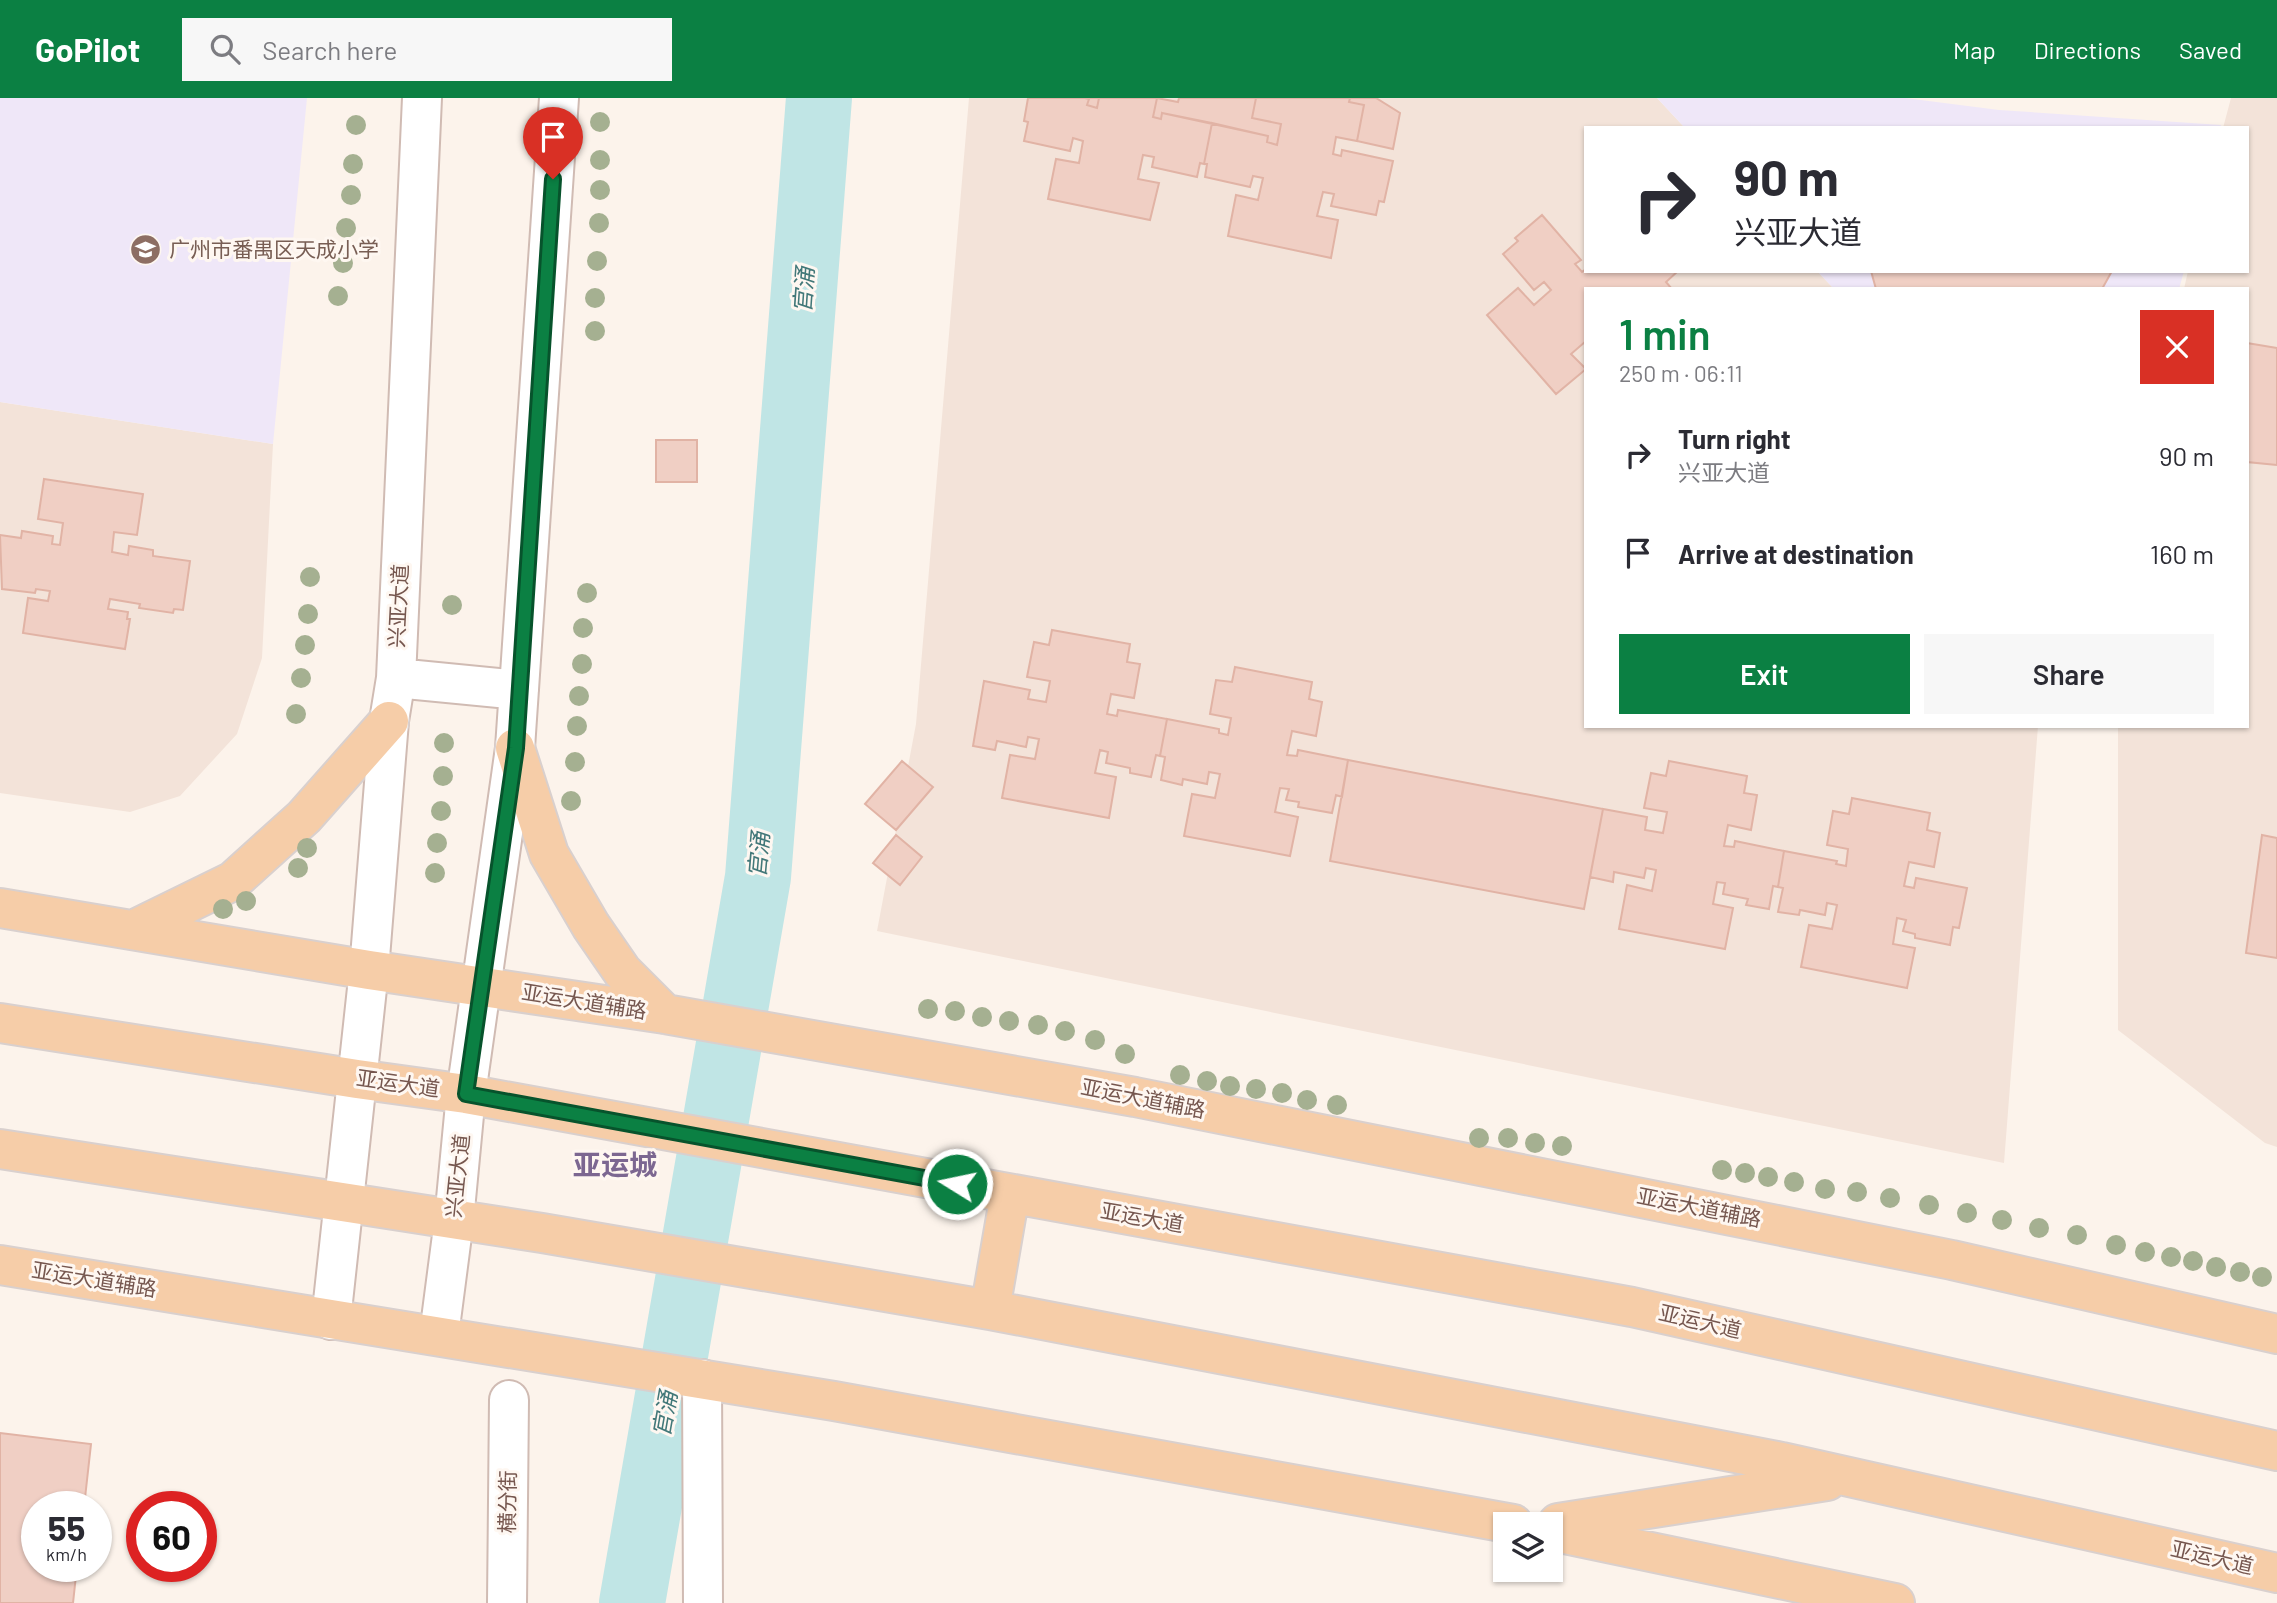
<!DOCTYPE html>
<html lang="en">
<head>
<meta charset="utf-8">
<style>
  body { margin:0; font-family:Barlow,"Noto Sans SC",sans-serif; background:#f7f7f7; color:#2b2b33; height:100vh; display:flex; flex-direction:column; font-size:26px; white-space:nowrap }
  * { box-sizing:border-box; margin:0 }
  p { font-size:23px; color:#7c7c81 }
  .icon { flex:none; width:38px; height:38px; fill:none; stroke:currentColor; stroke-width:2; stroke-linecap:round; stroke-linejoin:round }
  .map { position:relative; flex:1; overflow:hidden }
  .sheet { position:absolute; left:1584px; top:189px; width:665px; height:441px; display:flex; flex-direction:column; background:#fff; border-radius:0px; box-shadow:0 2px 5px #0004 }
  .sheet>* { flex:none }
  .banner { position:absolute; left:1584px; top:28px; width:665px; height:147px; border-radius:0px; box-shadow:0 2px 5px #0004; background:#fff; color:#2b2b33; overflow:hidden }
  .buttons { position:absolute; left:1493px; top:1414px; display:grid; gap:14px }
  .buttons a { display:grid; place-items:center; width:70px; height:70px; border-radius:0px; background:#fff; box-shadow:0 2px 5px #0004; font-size:35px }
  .speed { position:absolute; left:21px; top:1393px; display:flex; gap:14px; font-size:35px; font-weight:700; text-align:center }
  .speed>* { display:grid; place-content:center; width:91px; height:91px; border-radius:50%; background:#fff; box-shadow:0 2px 5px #0004; line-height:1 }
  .speed small { font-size:18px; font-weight:400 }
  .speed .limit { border:10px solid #d22; background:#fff; color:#111 }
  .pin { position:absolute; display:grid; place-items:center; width:60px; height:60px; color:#fff; margin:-72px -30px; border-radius:50% 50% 50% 0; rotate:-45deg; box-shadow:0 0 7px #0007 }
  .pin .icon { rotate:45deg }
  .me { position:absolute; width:77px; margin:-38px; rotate:280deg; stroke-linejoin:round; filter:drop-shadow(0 0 5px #0008) }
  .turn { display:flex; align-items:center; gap:24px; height:147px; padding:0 35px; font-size:32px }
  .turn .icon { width:91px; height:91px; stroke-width:2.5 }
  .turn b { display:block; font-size:49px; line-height:60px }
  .round { display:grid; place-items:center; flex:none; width:74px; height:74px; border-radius:0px; background:#f7f7f7 }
  .overview { display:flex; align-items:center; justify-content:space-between; height:119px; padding:0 35px }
  h1 { font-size:42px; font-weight:600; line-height:52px; color:#0b8043 }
  .primary-button { display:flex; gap:14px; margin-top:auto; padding:14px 35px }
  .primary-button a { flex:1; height:80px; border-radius:0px; background:#0b8043; color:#fff; font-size:28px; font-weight:600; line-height:80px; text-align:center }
  .primary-button a+a { background:#f7f7f7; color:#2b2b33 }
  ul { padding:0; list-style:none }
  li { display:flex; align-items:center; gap:21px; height:98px; padding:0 35px }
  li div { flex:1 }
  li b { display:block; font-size:26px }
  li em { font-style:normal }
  header { display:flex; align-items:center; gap:42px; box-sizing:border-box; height:98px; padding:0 35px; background:#0b8043; color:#fff }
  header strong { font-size:33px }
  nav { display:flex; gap:38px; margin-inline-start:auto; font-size:24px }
  .search { width:490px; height:63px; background:#f7f7f7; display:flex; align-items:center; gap:18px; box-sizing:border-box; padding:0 24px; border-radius:0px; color:#7c7c81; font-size:26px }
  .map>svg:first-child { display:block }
  .residential { fill:#f3e3d9 }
  .education { fill:#efe7f8 }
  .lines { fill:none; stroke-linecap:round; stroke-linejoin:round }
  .river { stroke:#c0e5e5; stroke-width:66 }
  .building { fill:#f0cfc4; stroke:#e1b3a5; stroke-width:2 }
  .minor-casing { stroke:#d0bbb3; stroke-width:42 }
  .major-casing { stroke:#d9d0ce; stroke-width:42 }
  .minor { stroke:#fff; stroke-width:38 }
  .major { stroke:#f6cda8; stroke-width:38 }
  .tree { fill:#a5b091 }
  .route-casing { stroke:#07532c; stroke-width:18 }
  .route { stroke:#0b8043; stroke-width:12 }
  .labels { text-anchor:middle; stroke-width:6; stroke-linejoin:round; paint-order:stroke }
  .education-label { font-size:21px; fill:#785e54; stroke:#fef7f1; text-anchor:start }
  .street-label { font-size:21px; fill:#76574f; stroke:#fef7f1 }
  .water-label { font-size:23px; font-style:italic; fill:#427879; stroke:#fef7f1 }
  .district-label { font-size:28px; font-weight:bold; fill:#7c6791; stroke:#fef7f1 }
</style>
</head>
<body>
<header>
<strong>GoPilot</strong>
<div class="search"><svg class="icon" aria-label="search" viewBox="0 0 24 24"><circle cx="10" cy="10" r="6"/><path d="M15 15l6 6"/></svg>Search here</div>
<nav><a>Map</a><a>Directions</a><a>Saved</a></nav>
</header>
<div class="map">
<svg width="2277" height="1505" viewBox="0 0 2277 1505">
  <rect width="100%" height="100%" fill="#fcf3eb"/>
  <!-- residential -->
  <path class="residential" d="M969 0H1657L1685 30H1586V173H1817L1834 191H1586V628H2038L2004 1065 877 833 916 626Z
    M2231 0H2277V1049L2265 1045 2118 932V628H2247V191H2184L2188 173H2247V30H2223Z
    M0 304 273 346 262 560 237 636 180 698 130 714 0 695Z"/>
  <!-- education -->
  <path class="education" d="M0 0H307L273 346 0 304Z
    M1657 0H1905L1999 12 2221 27 2220 30H1685Z
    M1817 173H2184L2179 191H1834Z"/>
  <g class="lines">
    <!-- river -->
    <path class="river" d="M632 1505 758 779 819 0"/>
  </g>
  <!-- building -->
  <path class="building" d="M1028 0H1085L1089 1 1087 7 1097 10 1099 0H1157L1153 19 1161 21 1162 15 1212 25 1204 66 1200 65 1197 79 1152 69 1154 59 1143 57 1138 81 1159 85 1150 122 1048 101 1056 61 1079 65 1083 43 1073 40 1070 53 1024 43 1028 24 1024 23Z
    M1085 0H1099L1097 10 1087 7 1089 1Z
    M1157 0 1178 4 1179 0H1256L1252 20 1281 26 1277 47 1267 44 1268 38 1162 15 1161 21 1153 19Z
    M1256 0H1350L1349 4 1364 7 1357 43 1336 39 1333 56 1341 58 1342 52 1393 63 1384 104 1379 103 1376 117 1331 108 1334 96 1323 94 1317 118 1338 122 1331 160 1228 138 1236 97 1258 102 1263 80 1253 78 1250 89 1205 79 1207 66H1204L1212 25 1268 38 1267 44 1277 47 1281 26 1252 20Z
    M1350 0H1376L1400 15 1393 51 1357 43 1364 7 1349 4Z
    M1542 117 1581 162 1575 166 1582 174 1586 171V173H1678L1666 184 1672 191H1586V243L1571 256 1586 271 1556 296 1487 217 1518 190 1534 207 1551 192 1544 184 1534 192 1503 156 1518 143 1515 140Z
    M1871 173H2112L2102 191H1876Z
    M2247 245 2277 250V367L2247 364Z
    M656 342H697V384H656Z
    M44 381 143 396 137 437 114 434 112 454 128 457 129 448 153 452V458L190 463 183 512 174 511 173 515 139 510 140 506 110 501 108 511 128 514 127 521H130L125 551 23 535 28 500 48 503 50 493 36 491 35 495 2 491 0 437 21 440 22 433 53 438 52 446 60 447 63 425 38 421Z
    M1052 532 1130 546 1127 564 1140 566 1134 600 1111 596 1107 616 1117 618 1118 612 1167 621 1160 658 1156 657 1151 679 1130 675V670L1106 665 1108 654 1100 652 1095 675 1116 679 1109 720 1002 700 1010 657 1035 661 1039 641 1028 639 1026 649 997 643 995 652 973 648 984 583 1030 592 1028 601 1046 604 1050 583 1027 579 1034 544 1049 547Z
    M1235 569 1312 584 1309 601 1322 604 1316 638 1292 633 1287 657 1297 658 1298 652 1348 662 1342 699 1336 697 1332 715 1298 709 1299 704 1286 702 1289 691 1280 690 1275 714 1298 719 1290 758 1184 738 1192 696 1215 700 1220 676 1209 674 1207 686 1183 681 1182 687 1161 682 1165 659 1160 658 1167 621 1219 631V635L1228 637 1231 620 1210 616 1216 582 1232 584Z
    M1348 662 1603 711 1584 811 1330 763Z
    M902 663 933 689 896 732 865 706Z
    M1669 663 1747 678 1744 695 1757 697 1751 732 1728 727 1724 748 1734 749 1735 743 1784 753 1778 789 1773 788 1769 811 1746 807 1748 801 1723 796 1725 785 1717 784 1713 806 1733 810 1725 851 1619 831 1627 787 1652 793 1656 772 1646 770 1644 780 1614 774 1613 784 1590 779 1603 711 1647 719 1645 732 1663 735 1667 714 1644 710 1651 675 1666 678Z
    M1852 700 1930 715 1927 732 1940 735 1934 769 1909 764 1904 788 1914 790 1916 780 1967 790 1959 830 1953 829 1950 847 1915 840V836L1903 833 1906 822 1897 820 1893 846 1915 850 1907 890 1801 869 1809 827 1832 831 1837 807 1827 805 1825 817 1800 812 1799 817 1778 814 1783 790 1778 789 1784 753 1837 763 1836 766 1846 768 1848 751 1827 747 1833 713 1849 716Z
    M896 737 922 759 900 787 873 765Z
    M2262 737 2277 740V860L2246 855Z
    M0 1335 91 1346 84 1409H37V1468H77L73 1505H0Z"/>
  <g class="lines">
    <defs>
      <path id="minor" d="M396 580 519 592
        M331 1222 369 872 389 623 396 580 422 0
        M439 1237 454 1122 466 996 515 650 559 0
        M702 1281 703 1505
        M507 1505 509 1302"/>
      <path id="major" d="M515 650 549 756 591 828 622 873 665 916
        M0 810 369 872 665 916 1135 999 1952 1162 2277 1236
        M133 832 233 783 304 719 389 623
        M0 925 357 981 466 996 1632 1209 2277 1353
        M0 1051 542 1135 990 1212 1782 1364 2277 1475
        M0 1167 834 1303 1513 1426
        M990 1212 1010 1096
        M1558 1425 1827 1383
        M1550 1433 1895 1505"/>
    </defs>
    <!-- minor casing -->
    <use href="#minor" class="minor-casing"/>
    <!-- major casing -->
    <use href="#major" class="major-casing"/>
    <!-- minor -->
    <use href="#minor" class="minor"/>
    <!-- major -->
    <use href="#major" class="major"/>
  </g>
  <!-- trees -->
  <g class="tree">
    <circle cx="600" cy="24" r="10"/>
    <circle cx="356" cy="27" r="10"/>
    <circle cx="600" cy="62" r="10"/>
    <circle cx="353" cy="66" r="10"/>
    <circle cx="600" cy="92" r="10"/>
    <circle cx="351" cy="97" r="10"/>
    <circle cx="599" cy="125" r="10"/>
    <circle cx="346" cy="130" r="10"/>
    <circle cx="597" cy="163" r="10"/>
    <circle cx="343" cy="165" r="10"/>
    <circle cx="338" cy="198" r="10"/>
    <circle cx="595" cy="200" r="10"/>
    <circle cx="595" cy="233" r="10"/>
    <circle cx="310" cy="479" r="10"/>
    <circle cx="587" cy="495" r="10"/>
    <circle cx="452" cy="507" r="10"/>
    <circle cx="308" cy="516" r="10"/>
    <circle cx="583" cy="530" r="10"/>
    <circle cx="305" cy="547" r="10"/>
    <circle cx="582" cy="566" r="10"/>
    <circle cx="301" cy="580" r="10"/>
    <circle cx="579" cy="598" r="10"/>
    <circle cx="296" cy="616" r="10"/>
    <circle cx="577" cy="628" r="10"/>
    <circle cx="444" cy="645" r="10"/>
    <circle cx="575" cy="664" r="10"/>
    <circle cx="443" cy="678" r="10"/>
    <circle cx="571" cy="703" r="10"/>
    <circle cx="441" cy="713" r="10"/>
    <circle cx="437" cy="745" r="10"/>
    <circle cx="307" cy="750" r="10"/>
    <circle cx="298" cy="770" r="10"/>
    <circle cx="435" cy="775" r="10"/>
    <circle cx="246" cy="803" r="10"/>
    <circle cx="223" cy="811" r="10"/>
    <circle cx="928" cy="911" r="10"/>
    <circle cx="955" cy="913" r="10"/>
    <circle cx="982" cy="919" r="10"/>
    <circle cx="1009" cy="923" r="10"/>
    <circle cx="1038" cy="927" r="10"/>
    <circle cx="1065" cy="933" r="10"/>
    <circle cx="1095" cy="942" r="10"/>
    <circle cx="1125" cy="956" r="10"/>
    <circle cx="1180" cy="977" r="10"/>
    <circle cx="1207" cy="983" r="10"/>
    <circle cx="1230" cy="988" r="10"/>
    <circle cx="1256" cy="991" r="10"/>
    <circle cx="1282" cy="995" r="10"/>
    <circle cx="1307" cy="1002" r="10"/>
    <circle cx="1337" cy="1007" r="10"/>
    <circle cx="1479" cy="1040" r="10"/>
    <circle cx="1508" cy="1040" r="10"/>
    <circle cx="1535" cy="1045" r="10"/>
    <circle cx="1562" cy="1048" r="10"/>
    <circle cx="1722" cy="1072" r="10"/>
    <circle cx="1745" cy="1075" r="10"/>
    <circle cx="1768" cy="1079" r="10"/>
    <circle cx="1794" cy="1084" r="10"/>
    <circle cx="1825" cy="1091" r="10"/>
    <circle cx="1857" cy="1094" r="10"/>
    <circle cx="1890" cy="1100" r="10"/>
    <circle cx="1929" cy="1107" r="10"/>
    <circle cx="1967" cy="1115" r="10"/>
    <circle cx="2002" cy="1122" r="10"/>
    <circle cx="2039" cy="1130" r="10"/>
    <circle cx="2077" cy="1137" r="10"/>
    <circle cx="2116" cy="1147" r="10"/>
    <circle cx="2145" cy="1154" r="10"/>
    <circle cx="2171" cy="1159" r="10"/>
    <circle cx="2193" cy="1163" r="10"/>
    <circle cx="2216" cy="1169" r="10"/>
    <circle cx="2240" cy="1174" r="10"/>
    <circle cx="2262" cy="1179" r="10"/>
  </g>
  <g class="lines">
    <defs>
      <path id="route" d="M553 81 516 650 466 996 957 1086"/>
    </defs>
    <!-- route casing -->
    <use href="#route" class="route-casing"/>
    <!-- route -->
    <use href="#route" class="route"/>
  </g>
  <!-- icons -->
  <defs>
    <symbol id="school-disc" viewBox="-11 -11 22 22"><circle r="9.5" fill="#8d6e63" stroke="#fef7f1"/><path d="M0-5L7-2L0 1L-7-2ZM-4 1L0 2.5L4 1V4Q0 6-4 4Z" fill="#fff"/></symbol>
  </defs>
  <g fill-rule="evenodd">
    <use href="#school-disc" x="128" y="134" width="35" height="35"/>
  </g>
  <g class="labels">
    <!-- education labels -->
    <g class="education-label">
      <text x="169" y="159">广州市番禺区天成小学</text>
    </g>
    <!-- street labels -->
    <g class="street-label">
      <text transform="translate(399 508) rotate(-87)" y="7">兴亚大道</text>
      <text transform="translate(584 904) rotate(9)" y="7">亚运大道辅路</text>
      <text transform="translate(398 986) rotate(8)" y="7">亚运大道</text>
      <text transform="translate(1143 1001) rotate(11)" y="7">亚运大道辅路</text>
      <text transform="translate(458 1078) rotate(-84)" y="7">兴亚大道</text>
      <text transform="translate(1699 1110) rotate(11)" y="7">亚运大道辅路</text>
      <text transform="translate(1142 1120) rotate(10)" y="7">亚运大道</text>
      <text transform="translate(94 1182) rotate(9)" y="7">亚运大道辅路</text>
      <text transform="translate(1700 1224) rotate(13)" y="7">亚运大道</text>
      <text transform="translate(508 1404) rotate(-89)" y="7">横分街</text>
      <text transform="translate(2212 1460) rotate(13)" y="7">亚运大道</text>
    </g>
    <!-- water labels -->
    <g class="water-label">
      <text transform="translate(804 192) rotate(-86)" y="8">官涌</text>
      <text transform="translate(759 757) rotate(-85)" y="8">官涌</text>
      <text transform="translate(665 1316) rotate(-80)" y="8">官涌</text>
    </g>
    <!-- district labels -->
    <g class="district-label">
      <text x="615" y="1077">亚运城</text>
    </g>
  </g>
</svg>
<div class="buttons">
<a><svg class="icon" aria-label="layers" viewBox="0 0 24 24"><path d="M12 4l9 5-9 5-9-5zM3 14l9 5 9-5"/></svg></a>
</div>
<div class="speed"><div>55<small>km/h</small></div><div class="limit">60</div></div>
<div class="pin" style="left:553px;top:81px;background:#d93025"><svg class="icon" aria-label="arrive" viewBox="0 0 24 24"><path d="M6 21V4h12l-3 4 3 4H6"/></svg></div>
<svg class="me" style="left:957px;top:1086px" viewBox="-20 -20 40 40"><circle r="17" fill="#0b8043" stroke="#fff" stroke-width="3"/><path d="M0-11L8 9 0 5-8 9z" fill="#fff"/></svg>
<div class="banner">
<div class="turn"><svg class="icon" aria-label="right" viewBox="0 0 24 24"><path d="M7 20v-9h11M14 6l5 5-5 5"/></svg><div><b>90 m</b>兴亚大道</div></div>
</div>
<section class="sheet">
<div class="overview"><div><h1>1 min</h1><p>250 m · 06:11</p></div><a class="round" style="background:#d93025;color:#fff"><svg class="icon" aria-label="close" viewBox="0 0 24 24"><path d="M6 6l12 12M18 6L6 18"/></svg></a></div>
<ul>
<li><svg class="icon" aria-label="right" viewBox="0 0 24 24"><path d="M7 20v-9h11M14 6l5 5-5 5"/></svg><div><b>Turn right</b><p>兴亚大道</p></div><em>90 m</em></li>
<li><svg class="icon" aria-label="arrive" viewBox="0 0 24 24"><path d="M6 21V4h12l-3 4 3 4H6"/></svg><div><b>Arrive at destination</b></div><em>160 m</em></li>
</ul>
<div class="primary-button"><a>Exit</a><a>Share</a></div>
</section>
</div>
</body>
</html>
